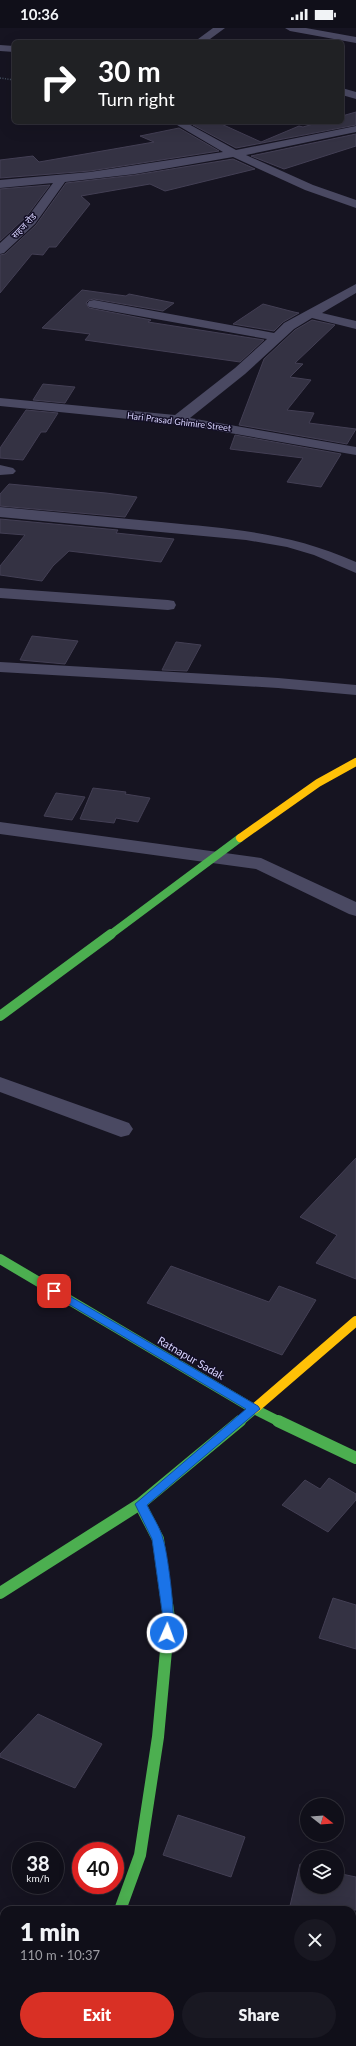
<!DOCTYPE html>
<html lang="en">
<head>
<meta charset="utf-8">
<style>
  body { margin:0; font-family:Lato,"Noto Sans Devanagari",sans-serif; background:#191822; color:#f1f3f6; height:100vh; display:flex; flex-direction:column; font-size:15px; white-space:nowrap }
  * { box-sizing:border-box; margin:0 }
  p { font-size:13px; color:#9c9ca2 }
  .icon { flex:none; width:22px; height:22px; fill:none; stroke:currentColor; stroke-width:2; stroke-linecap:round; stroke-linejoin:round }
  .map { position:relative; flex:1; overflow:hidden }
  .panel { position:absolute; left:0px; top:1878px; width:356px; height:140px; display:flex; flex-direction:column; background:#100f19; border-radius:12px 12px 0 0; box-shadow:0 4px 16px #0002,0 0 0 1px #302f38 }
  .panel>* { flex:none }
  .banner { position:absolute; left:12px; top:12px; width:332px; height:84px; border-radius:6px; box-shadow:0 4px 16px #0002,0 0 0 1px #302f38; background:#202124; color:#fff; overflow:hidden }
  .needle { width:26px; rotate:107deg }
  .tools { position:absolute; left:300px; top:1770px; display:grid; gap:8px }
  .tools a { display:grid; place-items:center; width:44px; height:44px; border-radius:50%; background:#100f19; box-shadow:0 4px 16px #0002,0 0 0 1px #302f38; font-size:20px }
  .speed { position:absolute; left:12px; top:1814px; display:flex; gap:8px; font-size:20px; font-weight:700; text-align:center }
  .speed>* { display:grid; place-content:center; width:52px; height:52px; border-radius:50%; background:#100f19; box-shadow:0 4px 16px #0002,0 0 0 1px #302f38; line-height:1 }
  .speed small { font-size:10px; font-weight:400 }
  .speed .limit { border:6px solid #d22; background:#fff; color:#111 }
  .pin { position:absolute; display:grid; place-items:center; width:34px; height:34px; color:#fff; margin:-17px; border-radius:8px; box-shadow:0 2px 6px #0006 }
  .me { position:absolute; width:44px; margin:-22px; rotate:2deg; stroke-linejoin:round; filter:drop-shadow(0 0 3px #0008) }
  .turn { display:flex; align-items:center; gap:14px; height:84px; padding:0 20px; font-size:18px }
  .turn .icon { width:52px; height:52px; stroke-width:2.5 }
  .turn b { display:block; font-size:28px; line-height:34px }
  .round { display:grid; place-items:center; flex:none; width:42px; height:42px; border-radius:21px; background:#191822 }
  .headline { display:flex; align-items:center; justify-content:space-between; height:68px; padding:0 20px }
  h1 { font-size:24px; font-weight:800; line-height:30px }
  .primary-button { display:flex; gap:8px; margin-top:auto; padding:8px 20px }
  .primary-button a { flex:1; height:46px; border-radius:24px; background:#d93025; color:#fff; font-size:16px; font-weight:800; line-height:46px; text-align:center }
  .primary-button a+a { background:#191822; color:#f1f3f6 }
  .status { display:flex; justify-content:space-between; align-items:center; height:28px; padding:0 20px; background:#100f19; direction:ltr }
  .status svg { height:11px; fill:currentColor }
  .map>svg:first-child { display:block }
  .building { fill:#343243; stroke:#433f54 }
  .lines { fill:none; stroke-linecap:round; stroke-linejoin:round }
  .path { stroke:#44505f; stroke-width:1.5; stroke-dasharray:1 1.5; stroke-linecap:butt }
  .street { fill:#4a4962; fill-rule:evenodd }
  .fast-far2 { stroke:#4caf50; stroke-width:8 }
  .fast-far1 { stroke:#4caf50; stroke-width:10 }
  .fast { stroke:#4caf50; stroke-width:12 }
  .slow-far1 { stroke:#ffc107; stroke-width:8 }
  .slow { stroke:#ffc107; stroke-width:10 }
  .route { fill:#1a73e8; stroke:#114b97 }
  .labels { text-anchor:middle; stroke-width:3; stroke-linejoin:round; paint-order:stroke }
  .far-street-label { font-size:9px; fill:#d9d4ff; stroke:#130f26 }
  .street-label { font-size:11px; fill:#d9d4ff; stroke:#130f26 }
</style>
</head>
<body>
<div class="status"><b>10:36</b><svg viewBox="0 0 49 12"><path d="M0 12V9h3v3zM5 12V6h3v6zM10 12V3h3v9zM15 12V0h3v12zM26 1h20v11H26zM47 4h2v5h-2z"/></svg></div>
<div class="map">
<svg width="356" height="2018" viewBox="0 0 356 2018">
  <rect width="100%" height="100%" fill="#161421"/>
  <!-- building -->
  <path class="building" d="M356 84V97L236 120 193 97 217 94 261 114 299 98 303 99 320 94H342V88Z
    M179 100 219 123 90 143 0 150V132L33 128 39 134 154 114 140 108Z
    M356 106V118L284 141 251 128Z
    M233 131 255 141 165 163 150 156 81 168 90 176 56 219H49L43 227 32 226 0 265V227L5 226 36 197 66 155 135 147Z
    M50 157 26 189 0 213V161Z
    M82 262 126 268 129 266 174 275 163 283 94 271 89 272 86 275 89 280 151 292 148 294 264 312 240 334 85 312 90 306 42 300Z
    M263 276 294 284 299 285 283 294 274 303 233 296Z
    M312 292 335 297 295 335 303 336 290 349 311 352 287 382 314 385 309 395 356 401 347 416 239 397 264 331 295 302Z
    M43 356 75 359 65 375 33 372Z
    M26 382 58 385 46 404H41L23 432 0 430V420Z
    M235 407 341 426 321 459 287 454 303 430 230 421Z
    M9 456 106 465 137 469 125 489 0 478V466Z
    M0 491 118 502 116 505 174 511 161 534 69 523 53 538 42 553 0 547V538L25 507 0 505Z
    M32 608 78 613 65 636 20 632Z
    M176 614 201 617 187 643 162 642Z
    M93 760 126 764 125 766 150 770 138 794 116 790 114 795 80 791Z
    M56 765 85 769 72 792 44 788Z
    M356 1130V1251L316 1235 337 1207 300 1189Z
    M171 1238 269 1274 279 1258 316 1272 282 1327 147 1275Z
    M329 1450 356 1466V1472L328 1504 282 1477 305 1452 320 1461Z
    M333 1570 356 1577V1621L319 1610Z
    M38 1686 102 1716 75 1760 0 1729V1726Z
    M178 1787 245 1809 231 1849 163 1827Z
    M300 1836 307 1837V1859H337V1845L356 1849V1882H289Z"/>
  <g class="lines">
    <!-- path -->
    <path class="path" d="M0 50 14 52"/>
    <!-- street -->
    <path class="street" d="M213 0H225L206 14H194Z
      M285 0H306L356 9V15L290 3Z
      M0 17 14 18V24L0 23Z
      M342 60 356 64V71L342 67Z
      M172 94H185L236 122 356 98V104L246 127 313 157 356 172V180L305 162 233 129 135 146 65 154 35 196 4 225 0 226V215L27 190 53 155 0 160V152L90 144 223 124Z
      M356 256V265L322 285 356 293V301L312 290 294 301 245 346 190 390 356 419V427L178 396 0 378V370L175 387 235 340 267 311 94 280 89 279 87 276 89 273 94 272 274 305 284 295Z
      M0 437 13 440 16 443 13 446 0 447Z
      M0 479C54 484 107 489 161 494 232 501 289 504 356 534V545L314 527 287 519 246 512 0 489Z
      M0 560 168 572 174 573 176 577 174 581 168 582 0 570Z
      M0 634 278 650 356 657V667L278 660 0 644Z
      M0 794 261 830 356 874V888L349 886 256 841 0 806Z
      M0 1049 129 1095 133 1101 129 1107 121 1109 0 1064Z
      M40 2014H74L72 2018H38Z
      M178 2014H221L223 2018H180Z"/>
    <!-- fast-far2 -->
    <path class="fast-far2" d="M110 907 240 810"/>
    <!-- fast-far1 -->
    <path class="fast-far1" d="M0 988 111 906
      M0 1231 252 1380
      M239 1394 254 1381 280 1394"/>
    <!-- fast -->
    <path class="fast" d="M278 1393 356 1430
      M0 1565 140 1476 240 1393
      M120 1882 140 1827 158 1709 169 1590 158 1511 140 1476"/>
    <!-- slow-far1 -->
    <path class="slow-far1" d="M240 810 318 755 356 734"/>
    <!-- slow -->
    <path class="slow" d="M252 1380 254 1381 356 1293"/>
  </g>
  <!-- route -->
  <path class="route" d="M54 1259 258 1378 260 1381 147 1477C152 1488 160 1499 163 1511 168 1525 177 1598 172 1609L167 1610 163 1609 161 1605 163 1590 152 1511 135 1476 246 1381 50 1265 48 1263 50 1260Z"/>
  <g class="labels">
    <!-- far-street labels -->
    <g class="far-street-label">
      <text transform="translate(24 198) rotate(-46)" y="3">सहज रोड</text>
      <text transform="translate(179 394) rotate(7)" y="3">Hari Prasad Ghimire Street</text>
    </g>
    <!-- street labels -->
    <g class="street-label">
      <text transform="translate(191 1330) rotate(30)" y="4">Ratnapur Sadak</text>
    </g>
  </g>
</svg>
<div class="tools">
<a><svg class="needle" viewBox="-14 -14 28 28"><path d="M0-13l5 13h-10z" fill="#e53935"/><path d="M0 13l5-13h-10z" fill="#9c9ca2"/></svg></a>
<a><svg class="icon" aria-label="layers" viewBox="0 0 24 24"><path d="M12 4l9 5-9 5-9-5zM3 14l9 5 9-5"/></svg></a>
</div>
<div class="speed"><div>38<small>km/h</small></div><div class="limit">40</div></div>
<div class="pin" style="left:54px;top:1263px;background:#d93025"><svg class="icon" aria-label="arrive" viewBox="0 0 24 24"><path d="M6 21V4h12l-3 4 3 4H6"/></svg></div>
<svg class="me" style="left:167px;top:1605px" viewBox="-20 -20 40 40"><circle r="17" fill="#1a73e8" stroke="#fff" stroke-width="3"/><path d="M0-11L8 9 0 5-8 9z" fill="#fff"/></svg>
<div class="banner">
<div class="turn"><svg class="icon" aria-label="right" viewBox="0 0 24 24"><path d="M7 20v-9h11M14 6l5 5-5 5"/></svg><div><b>30 m</b>Turn right</div></div>
</div>
<section class="panel">
<div class="headline"><div><h1>1 min</h1><p>110 m · 10:37</p></div><a class="round"><svg class="icon" aria-label="close" viewBox="0 0 24 24"><path d="M6 6l12 12M18 6L6 18"/></svg></a></div>
<div class="primary-button"><a>Exit</a><a>Share</a></div>
</section>
</div>
</body>
</html>
